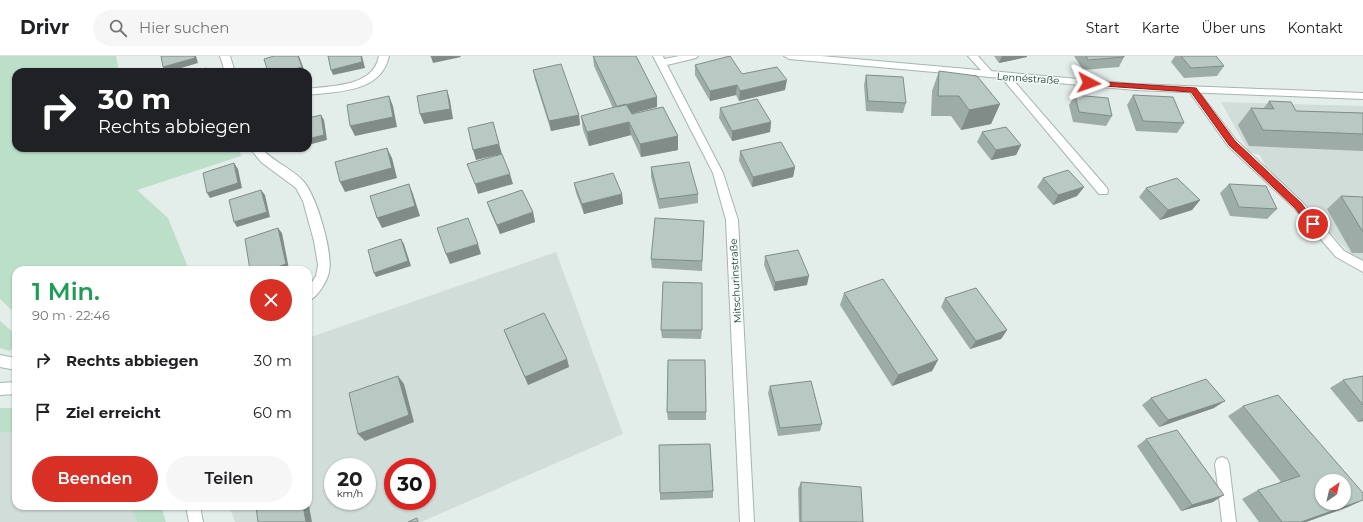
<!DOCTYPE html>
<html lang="de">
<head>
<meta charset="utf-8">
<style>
  body { margin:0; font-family:Montserrat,sans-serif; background:#f6f6f6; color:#202124; height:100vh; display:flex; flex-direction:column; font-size:15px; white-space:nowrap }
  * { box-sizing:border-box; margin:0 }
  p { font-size:13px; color:#757577 }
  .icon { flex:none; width:22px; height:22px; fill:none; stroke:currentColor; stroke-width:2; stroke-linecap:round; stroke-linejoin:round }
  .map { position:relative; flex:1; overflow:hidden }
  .sheet { position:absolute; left:12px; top:210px; width:300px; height:244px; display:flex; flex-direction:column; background:#fff; border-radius:12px; box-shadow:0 1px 3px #0004 }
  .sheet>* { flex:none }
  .banner { position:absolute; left:12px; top:12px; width:300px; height:84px; border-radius:12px; box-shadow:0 1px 3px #0004; background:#202124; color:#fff; overflow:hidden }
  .needle { width:26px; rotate:34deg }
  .fabs { position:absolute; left:1315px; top:418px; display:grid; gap:8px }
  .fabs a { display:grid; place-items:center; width:36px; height:36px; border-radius:50%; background:#fff; box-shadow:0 1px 3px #0004; font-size:20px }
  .speed { position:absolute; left:324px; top:402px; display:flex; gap:8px; font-size:20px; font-weight:700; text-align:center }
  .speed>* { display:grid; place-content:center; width:52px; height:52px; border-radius:50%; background:#fff; box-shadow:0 1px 3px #0004; line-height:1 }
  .speed small { font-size:10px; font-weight:400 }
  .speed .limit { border:6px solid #d22; background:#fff; color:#111 }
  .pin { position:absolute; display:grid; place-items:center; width:34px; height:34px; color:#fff; margin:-17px; border:2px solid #fff; border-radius:50%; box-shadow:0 1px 4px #0007 }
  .me { position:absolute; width:44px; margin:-22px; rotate:94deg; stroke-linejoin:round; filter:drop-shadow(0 0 3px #0008) }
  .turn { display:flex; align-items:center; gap:14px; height:84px; padding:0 20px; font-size:18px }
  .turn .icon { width:52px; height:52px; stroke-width:2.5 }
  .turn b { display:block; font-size:28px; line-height:34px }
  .round { display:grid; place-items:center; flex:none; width:42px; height:42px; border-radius:21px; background:#f6f6f6 }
  .head { display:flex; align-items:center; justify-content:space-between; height:68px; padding:0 20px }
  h1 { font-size:24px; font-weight:600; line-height:30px; color:#1e9e55 }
  .button { display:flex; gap:8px; margin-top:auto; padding:8px 20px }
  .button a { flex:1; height:46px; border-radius:24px; background:#d93025; color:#fff; font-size:16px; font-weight:600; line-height:46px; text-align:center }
  .button a+a { background:#f6f6f6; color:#202124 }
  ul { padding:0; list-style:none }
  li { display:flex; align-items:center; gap:12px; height:52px; padding:0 20px }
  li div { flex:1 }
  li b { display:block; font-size:15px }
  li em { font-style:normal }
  header { display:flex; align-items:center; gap:24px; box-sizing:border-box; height:56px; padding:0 20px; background:#fff; border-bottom:1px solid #e0e0e0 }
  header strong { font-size:19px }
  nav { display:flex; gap:22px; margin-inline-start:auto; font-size:14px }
  .search { width:280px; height:36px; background:#f6f6f6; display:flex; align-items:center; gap:10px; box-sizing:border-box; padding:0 14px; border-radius:22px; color:#757577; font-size:15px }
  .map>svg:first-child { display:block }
  .built { fill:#d1ddd8; fill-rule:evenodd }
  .green { fill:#bbdfc8 }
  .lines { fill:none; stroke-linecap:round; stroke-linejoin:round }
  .lane-casing { stroke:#a5b5b1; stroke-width:2 }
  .street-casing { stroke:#a5b5b1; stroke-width:2 }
  .secondary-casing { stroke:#a1b9b2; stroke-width:2 }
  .lane { fill:#fff; fill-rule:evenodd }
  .street { fill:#fff; fill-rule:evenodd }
  .secondary { fill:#fff; fill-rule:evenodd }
  .wall { fill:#9eaca8 }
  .shaded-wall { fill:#818c88 }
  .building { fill:#b8c8c3; stroke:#818c88; fill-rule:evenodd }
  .route { fill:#d93025; stroke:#8d1f18 }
  .labels { text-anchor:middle; stroke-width:3; stroke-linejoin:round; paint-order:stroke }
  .street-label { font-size:10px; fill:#223f39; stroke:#f3f9f7 }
</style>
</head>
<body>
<header>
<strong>Drivr</strong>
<div class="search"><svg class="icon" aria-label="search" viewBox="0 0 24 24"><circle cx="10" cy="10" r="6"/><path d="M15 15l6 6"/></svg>Hier suchen</div>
<nav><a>Start</a><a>Karte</a><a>Über uns</a><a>Kontakt</a></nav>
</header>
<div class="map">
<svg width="1363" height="466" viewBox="0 0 1363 466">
  <rect width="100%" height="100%" fill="#e3ede9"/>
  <!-- built -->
  <path class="built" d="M1221 46 1363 50V205L1355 202 1266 111 1260 99 1249 96Z
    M556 196 623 378 421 466H235L229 450H308V282ZM333 411H367V445H333ZM393 411H427V445H393Z
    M0 376H16V450H130L137 466H0Z"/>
  <!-- green -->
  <path class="green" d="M0 0H116L119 16H16V92H239L241 100 137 134 168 162 189 214H16V258L0 243Z
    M0 265 15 278 16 288 10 295 0 292Z
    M0 352H16V376H0Z
    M130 450H161L166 466H137Z"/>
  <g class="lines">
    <defs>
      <path id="lane" d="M968 0H978L993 17 995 19 993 21H987Z
        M1005 17 1008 18 1107 132 1108 135 1107 138H1099L1002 22 1000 20 1002 18Z
        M1193 31 1196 32 1236 84 1302 146 1344 195 1363 205V216L1336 201 1294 152 1228 90 1188 34Z
        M1222 401 1227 403 1229 408 1236 466H1222L1215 408 1217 403Z"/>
      <path id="street" d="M220 0H230L235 16H225Z
        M379 0H389C381 37 338 35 308 39V33C334 29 373 31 379 0Z
        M653 0H663L664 3 679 0H698L696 2 667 9 723 117 738 164 754 466H740L726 164 713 117Z
        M784 0H821L1135 28 1363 37V43L1135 34 789 3Z
        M250 92H261C273 106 292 112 304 126 317 142 333 196 329 216 327 226 317 242 308 245V232L316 220 318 209 314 185 303 145 296 132 261 106Z"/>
      <path id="secondary" d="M0 299 16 302V314L0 311Z
        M16 326V338L0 339V327Z
        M186 450H200L203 466H189Z"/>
    </defs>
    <!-- lane casing -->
    <use href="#lane" class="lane-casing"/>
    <!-- street casing -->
    <use href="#street" class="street-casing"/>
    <!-- secondary casing -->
    <use href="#secondary" class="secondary-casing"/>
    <!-- lane -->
    <use href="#lane" class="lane"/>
    <!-- street -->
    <use href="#street" class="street"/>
    <!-- secondary -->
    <use href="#secondary" class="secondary"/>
  </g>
  <!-- wall -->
  <path class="wall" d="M593 0 657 51 631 58H632L678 80V94L641 101 631 79 589 90 583 74 581 60 613 52 594 10Z
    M994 0H1027V1L999 7Z
    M1074 0H1124V1L1119 11 1083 14Z
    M1175 0H1216L1224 10 1217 20 1184 22 1171 6Z
    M695 9 742 18 785 34 739 45 736 39 710 45 695 19Z
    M533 14 579 59 580 69 551 75 535 24Z
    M939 15 1000 48 991 68 961 74 951 60H931L932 35Z
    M866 19 906 47 903 57 866 55 864 29Z
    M1075 39 1112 60 1106 70 1073 66 1069 49Z
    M1133 39 1184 67 1177 77 1136 75 1127 49Z
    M1269 45 1296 55 1363 57V95L1249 90 1238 69 1251 52 1263 53Z
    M720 52 771 66 770 76 732 85 719 62Z
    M982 76 1021 89 1016 99 991 104 977 86Z
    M740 95 795 111 793 121 752 131 739 105Z
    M651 111 698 138V147L659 153 651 121Z
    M1043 122 1084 131 1077 140 1053 149 1037 131Z
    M574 127 622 138 623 148 584 158 576 137Z
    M1229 128 1277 153 1267 163 1230 160 1220 137Z
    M1146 132 1200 144 1192 154 1160 164 1139 141Z
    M1341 140 1363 141V197H1352L1327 153Z
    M487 146 533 156 535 166 500 178 490 155Z
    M704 165 702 215 652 212 651 203Z
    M765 200 807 229 774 235 764 209Z
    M844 237 938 304 932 315 892 330 840 249Z
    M945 242 1007 274 1001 283 970 293 941 251Z
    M504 274 567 303 569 311 528 329 507 282Z
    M661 274H702L701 283 662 282Z
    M1363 320V365L1358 366 1330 332 1343 324Z
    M770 330 822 368 820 375 778 380 768 337Z
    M1151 342 1214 352 1159 371 1142 349Z
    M1243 350 1363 437V444L1348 451 1306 466H1259L1242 443 1258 434 1281 426 1228 360Z
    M667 356H706V364H668Z
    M1146 383 1213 446 1181 455 1137 390Z
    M801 426 863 466H799L798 433Z
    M713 435V442L660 444V437Z"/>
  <!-- shaded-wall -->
  <path class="shaded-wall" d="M194 0H196L198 7 168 16H166L163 11Z
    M298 0H299L305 16H285Z
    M361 0H362L365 12 333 19 331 14Z
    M438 0H460L461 1 433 7 431 1Z
    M1002 0H1027V1L999 7Z
    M787 24 785 34 739 45 740 35Z
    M737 29 736 39 710 45V35Z
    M447 34 450 44 453 63 424 68 420 58Z
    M389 40 393 50 397 71 355 80 350 70Z
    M657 41V51L618 61 617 51Z
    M1000 48 991 68 961 74 969 54Z
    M321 59 324 64 327 84 308 89V83Z
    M579 59 580 69 551 75 549 65Z
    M493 66 502 98 476 104 473 94Z
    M629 66 631 79 589 90 587 76Z
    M771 66 770 76 732 85V75Z
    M678 80V94L641 101 640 88Z
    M1021 89 1016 99 991 104 996 94Z
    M287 92H294L288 94Z
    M387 92 392 102 397 122 345 136 340 126Z
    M234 107 238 113 242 132 210 142 207 137Z
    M795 111 793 121 752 131 753 121Z
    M510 118 513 128 478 138 475 128Z
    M409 128 413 138 420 160 382 172 377 162Z
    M1084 131 1077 140 1053 149 1058 139Z
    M261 134 265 139 270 161 237 171 234 166Z
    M622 138 623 148 584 158 582 148Z
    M1200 144 1192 154 1160 164 1168 154Z
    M533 156 535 166 500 178 497 169Z
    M278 172 282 177 289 213 287 214H269Z
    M401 183 404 188 411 210 376 221 374 217Z
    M478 188 481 198 450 208 446 198Z
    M809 220 807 229 774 235 775 226Z
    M1007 274 1001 283 970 293 976 285Z
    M567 303 569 311 528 329 525 321Z
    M938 304 932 315 892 330 898 319Z
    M398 320 404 328 414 366 365 385 358 378Z
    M1225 345 1214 352 1159 371 1168 364Z
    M1363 363V365L1358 366Z
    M1224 439 1213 446 1181 455 1192 449Z
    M308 444 312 466H306L303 450H308Z
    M1363 444 1348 451 1306 466H1301Z"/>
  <!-- building -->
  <path class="building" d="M161 0H194L195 2 163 11Z
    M274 0H298L302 11 285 16H268L264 3Z
    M328 0H361L362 6 331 14Z
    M431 0H438L431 1Z
    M593 0H636L657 41 617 51Z
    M730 0 742 18 777 11 787 24 740 35 737 29 710 35 695 9Z
    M1086 0H1124V1L1088 4Z
    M1181 0H1216L1224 10 1191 12Z
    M561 8 579 59 549 65 533 14Z
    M206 12 207 16H194Z
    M939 15 977 20 1000 48 969 54 959 40H938Z
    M866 19 903 21 906 47 868 45Z
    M447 34 450 53 420 58 417 40Z
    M1075 39 1108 42 1112 60 1079 56Z
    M1133 39 1173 41 1184 67 1143 65Z
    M389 40 393 61 350 70 347 49Z
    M757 43 771 66 732 75 720 52Z
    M1269 45 1291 46 1296 55 1363 57V78L1263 74 1251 52 1274 53Z
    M626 48 632 58 663 51 678 80 640 88 629 66 587 76 581 60Z
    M321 59 324 79 308 83V62Z
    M493 66 499 88 473 94 468 72Z
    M1006 71 1021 89 996 94 982 76Z
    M781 86 795 111 753 121 740 95Z
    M387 92 392 112 340 126 335 106Z
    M502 98 510 118 475 128 467 108Z
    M689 106 698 138 659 143 651 111Z
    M234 107 238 127 207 137 203 117Z
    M1068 114 1084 131 1058 139 1043 122Z
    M613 117 622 138 582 148 574 127Z
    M1177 122 1200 144 1168 154 1146 132Z
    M409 128 415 150 377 162 370 140Z
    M1229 128 1266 130 1277 153 1239 151Z
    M261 134 267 156 234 166 229 144Z
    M522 134 533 156 497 169 487 146Z
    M1341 140 1363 141V176Z
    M468 162 478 188 446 198 437 172Z
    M655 162 704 165 702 205 651 203Z
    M278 172 286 208 269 214H250L245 183Z
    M401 183 408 205 374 217 368 194Z
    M798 194 809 220 775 226 765 200Z
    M883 223 938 304 898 319 844 237Z
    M663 226 702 227V274H661Z
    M976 232 1007 274 976 285 945 242Z
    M544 257 567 303 525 321 504 274Z
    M668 304H705L706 356H667Z
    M398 320 409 359 358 378 349 337Z
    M1363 320V349L1343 324Z
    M1206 323 1225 345 1168 364 1151 342Z
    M811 325 822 368 780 372 770 330Z
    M1278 339 1363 437V444L1301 466H1282L1258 434 1300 420 1243 350ZM1322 425H1344V447H1322Z
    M1177 374 1224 439 1192 449 1146 383Z
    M710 388 713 435 660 437 659 389Z
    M801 426 861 431 863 466H801Z
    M256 450H303L306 466H258Z
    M417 462 418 466H408Z"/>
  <!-- route -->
  <path class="route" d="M1087 25 1196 32 1235 85 1301 147 1316 166V171H1310L1295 152 1229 89 1191 36 1089 29H1087Z"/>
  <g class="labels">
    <!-- street labels -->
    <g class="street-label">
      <text transform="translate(1028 22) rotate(4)" y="4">Lennéstraße</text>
      <text transform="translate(735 225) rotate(-93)" y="4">Mitschurinstraße</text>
    </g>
  </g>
</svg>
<div class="fabs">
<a><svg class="needle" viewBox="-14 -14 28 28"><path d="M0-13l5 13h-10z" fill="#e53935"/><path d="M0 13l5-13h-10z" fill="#757577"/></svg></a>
</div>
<div class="speed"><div>20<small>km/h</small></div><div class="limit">30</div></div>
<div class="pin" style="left:1313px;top:168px;background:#d93025"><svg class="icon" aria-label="arrive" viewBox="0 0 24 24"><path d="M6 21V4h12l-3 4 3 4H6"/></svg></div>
<svg class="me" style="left:1089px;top:27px" viewBox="-20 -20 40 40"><path d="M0-17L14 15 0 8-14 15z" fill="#d93025" stroke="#fff" stroke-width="4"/></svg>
<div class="banner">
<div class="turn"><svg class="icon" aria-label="right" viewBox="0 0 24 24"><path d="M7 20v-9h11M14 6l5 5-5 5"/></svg><div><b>30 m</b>Rechts abbiegen</div></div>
</div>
<section class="sheet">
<div class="head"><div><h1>1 Min.</h1><p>90 m · 22:46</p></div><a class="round" style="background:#d93025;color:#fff"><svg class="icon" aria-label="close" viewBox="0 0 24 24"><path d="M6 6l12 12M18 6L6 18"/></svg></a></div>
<ul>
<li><svg class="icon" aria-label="right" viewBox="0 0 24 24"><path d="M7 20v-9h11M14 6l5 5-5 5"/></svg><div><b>Rechts abbiegen</b></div><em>30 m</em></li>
<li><svg class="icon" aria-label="arrive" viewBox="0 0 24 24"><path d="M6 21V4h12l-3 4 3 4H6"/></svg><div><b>Ziel erreicht</b></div><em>60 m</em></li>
</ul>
<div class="button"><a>Beenden</a><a>Teilen</a></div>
</section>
</div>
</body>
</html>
